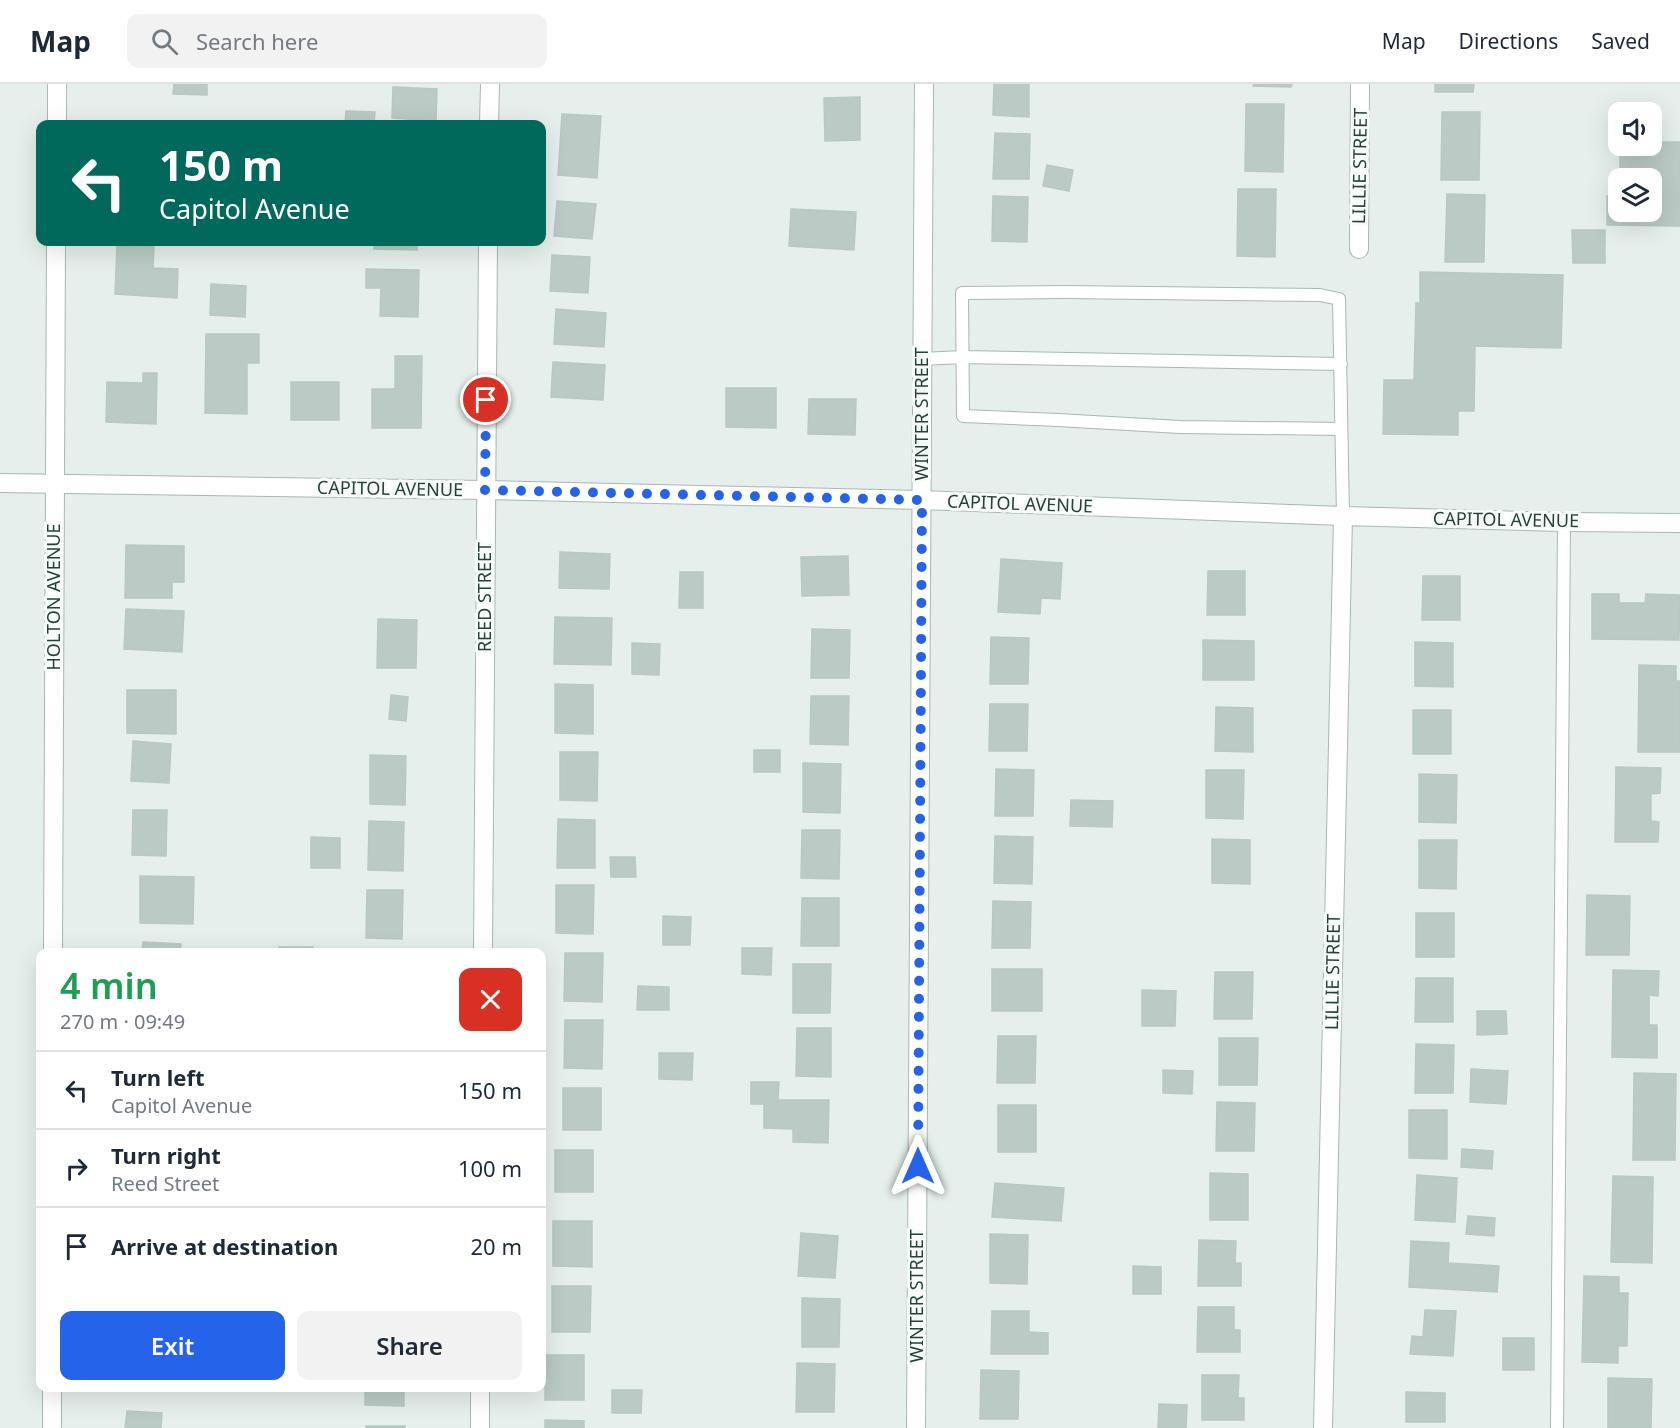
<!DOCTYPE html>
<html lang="en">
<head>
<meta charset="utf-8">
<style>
  body { margin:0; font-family:"Noto Sans",sans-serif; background:#f2f2f3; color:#1f2937; height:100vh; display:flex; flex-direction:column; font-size:22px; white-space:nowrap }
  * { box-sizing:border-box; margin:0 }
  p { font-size:20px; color:#747a83 }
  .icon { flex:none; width:33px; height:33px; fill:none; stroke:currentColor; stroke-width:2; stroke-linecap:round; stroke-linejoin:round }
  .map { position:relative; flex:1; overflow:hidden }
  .sheet { position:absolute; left:36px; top:864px; width:510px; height:444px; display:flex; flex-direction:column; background:#fff; border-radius:12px; box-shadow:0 6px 24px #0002 }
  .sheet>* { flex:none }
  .guide { position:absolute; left:36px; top:36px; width:510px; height:126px; border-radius:12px; box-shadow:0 6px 24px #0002; background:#00695c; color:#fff; overflow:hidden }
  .tools { position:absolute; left:1608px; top:18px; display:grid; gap:12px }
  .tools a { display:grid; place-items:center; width:54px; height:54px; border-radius:12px; background:#fff; box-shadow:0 6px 24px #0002; font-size:30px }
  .pin { position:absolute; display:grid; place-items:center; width:51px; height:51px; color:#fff; margin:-26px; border:3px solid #fff; border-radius:50%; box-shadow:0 2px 6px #0007 }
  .me { position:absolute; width:66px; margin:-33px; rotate:0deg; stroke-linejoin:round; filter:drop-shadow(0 0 4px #0008) }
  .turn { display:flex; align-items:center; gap:21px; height:126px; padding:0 24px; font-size:27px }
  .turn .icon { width:78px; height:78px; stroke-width:2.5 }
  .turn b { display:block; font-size:42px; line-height:51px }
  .round { display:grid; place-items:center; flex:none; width:63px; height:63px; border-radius:12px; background:#f2f2f3 }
  .head { display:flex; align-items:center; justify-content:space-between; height:102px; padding:0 24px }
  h1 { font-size:36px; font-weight:600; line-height:45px; color:#1e9e55 }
  .button { display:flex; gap:12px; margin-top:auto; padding:12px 24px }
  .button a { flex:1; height:69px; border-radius:12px; background:#2563eb; color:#fff; font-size:24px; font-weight:600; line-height:69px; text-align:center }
  .button a+a { background:#f2f2f3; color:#1f2937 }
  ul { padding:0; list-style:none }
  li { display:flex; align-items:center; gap:18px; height:78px; padding:0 24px; border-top:2px solid #e0e1e3 }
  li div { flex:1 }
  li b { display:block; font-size:22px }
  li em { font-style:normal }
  header { display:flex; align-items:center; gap:36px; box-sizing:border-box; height:84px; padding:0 30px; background:#fff; border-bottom:2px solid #e0e1e3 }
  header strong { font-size:28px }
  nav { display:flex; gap:33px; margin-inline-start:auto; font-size:21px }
  .search { width:420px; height:54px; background:#f2f2f3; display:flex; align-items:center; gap:15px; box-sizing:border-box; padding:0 21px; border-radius:12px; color:#747a83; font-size:22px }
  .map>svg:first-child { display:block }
  .building { fill:#bbcac4; stroke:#b8c9c2; stroke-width:1.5 }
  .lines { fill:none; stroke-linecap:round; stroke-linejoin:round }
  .service-casing { stroke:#a8b8b2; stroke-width:14 }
  .minor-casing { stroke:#a8b8b2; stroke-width:20 }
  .service { stroke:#fff; stroke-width:12 }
  .minor { stroke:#fff; stroke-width:18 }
  .route { stroke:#2563eb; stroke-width:10; stroke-dasharray:0 18 }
  .labels { text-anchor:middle; stroke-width:6; stroke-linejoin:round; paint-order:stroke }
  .street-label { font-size:18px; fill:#24423a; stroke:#f7fbf9 }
</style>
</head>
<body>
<header>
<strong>Map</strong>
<div class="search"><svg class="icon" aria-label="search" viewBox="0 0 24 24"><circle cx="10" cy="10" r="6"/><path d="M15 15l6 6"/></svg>Search here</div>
<nav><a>Map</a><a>Directions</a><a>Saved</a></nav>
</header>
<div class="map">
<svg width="1680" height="1344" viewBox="0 0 1680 1344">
  <rect width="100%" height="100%" fill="#e6efeb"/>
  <!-- building -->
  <path class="building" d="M174 0H207V11L173 10Z
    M994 0H1029V33L993 31Z
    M1254 0H1292L1291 3 1253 2Z
    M1435 0H1474L1473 8H1435Z
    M393 3 437 5 436 37 392 34Z
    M860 13V56L825 57 824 14Z
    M1246 20H1284L1283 88 1245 87Z
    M346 27 375 28 374 40H345Z
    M1442 28H1480L1479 96H1441Z
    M562 30 601 32 597 94 558 91Z
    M995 49 1030 50 1029 95H993Z
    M1652 58H1680V142L1607 141V112H1618V128H1652V94H1620V62H1652Z
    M1047 81 1073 86 1069 107 1043 102Z
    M1238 105H1276L1275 173 1237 172Z
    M1447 110 1485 111 1484 178H1445Z
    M993 112 1028 113 1027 158 992 157Z
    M557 117 596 120 592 155 554 152Z
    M791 125 856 128 854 166 789 162Z
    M1572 146H1605V179H1573Z
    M374 158H417V166L374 165Z
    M117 161 154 163 153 184 178 185 177 214 115 210Z
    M552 171 590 173 588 209 550 207Z
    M366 185 419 186 418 233 380 232 381 204H366Z
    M1420 188 1563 191 1561 264 1475 262 1474 327H1458V351L1383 350 1384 296H1414L1416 219H1420Z
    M211 200 246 202 245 233 210 231Z
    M556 225 606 229 604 263 554 260Z
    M206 250H259V279H247V330L205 329Z
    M395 272H422L421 344H372V305H395Z
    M553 278 605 281 603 316 551 313Z
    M143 289H157L156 340 106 338 107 298 143 299Z
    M291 298H339V336H291Z
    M726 304H776V344L726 343Z
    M809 315H856L855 351 808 350Z
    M126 461 184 462V498H172V514H125Z
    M560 468 610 470 609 505 559 504Z
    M848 472 849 511 802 512 801 473Z
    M1001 475 1062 479 1060 515 1041 514 1040 530 998 528Z
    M1208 487H1245V531H1207Z
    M680 488H703V524H679Z
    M1423 492H1460V536H1422Z
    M1592 510H1619V519H1645L1646 510 1680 511 1679 556 1592 555Z
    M126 525 184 527 182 568 124 565Z
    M555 533 612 534 611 581 554 580Z
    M378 535 417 536 416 584H377Z
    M812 545 850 546 849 594H811Z
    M991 553 1029 554 1028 600H990Z
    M1203 556 1254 557V596H1203Z
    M1415 558 1453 559V603L1415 602Z
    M632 559 660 560 659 591 632 590Z
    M1639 581 1676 582V597H1680V668H1638Z
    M555 600 593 601V650L555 649Z
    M127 606H176V650L127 649Z
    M391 611 408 613 406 637 389 635Z
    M811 612H849L848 661 810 660Z
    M990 620H1028L1027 667H989Z
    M1216 623 1253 624V668L1215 667Z
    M1413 626H1451V670H1413Z
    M133 657 171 660 169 699 131 697Z
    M754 666H780V688H754Z
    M560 668H598L597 717 560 716Z
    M370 671 406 672 405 721 370 720Z
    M803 679 841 680 840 729 803 728Z
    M1616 683 1661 684 1660 709 1651 710V737L1659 738 1658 758H1615Z
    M996 685 1034 686 1033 732H995Z
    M1206 686H1244L1243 735 1206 734Z
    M1419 690 1457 691 1456 739 1419 738Z
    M1071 716 1113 717 1112 743 1070 742Z
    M133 726H167L166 772 132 771Z
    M558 735 595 736V784H557Z
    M369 737 404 738 403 787 368 786Z
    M802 746H840L839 795 801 794Z
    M995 752 1033 753 1032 800 994 799Z
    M311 753 340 754V784H311Z
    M1212 755 1250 756V800L1212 799Z
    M1419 756H1457L1456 805 1419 804Z
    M610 773H635L636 793H611Z
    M140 792 194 793 193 840 140 839Z
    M556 801H594L593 850 556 849Z
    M367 806H403L402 855 366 854Z
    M1587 811 1630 812 1629 871H1586Z
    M802 814H839V862H801Z
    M993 817 1031 818 1030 864H992Z
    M1416 829H1454V873H1416Z
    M663 832 691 833 690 861H663Z
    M143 858 181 860 180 868H142Z
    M279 863H313V868H279Z
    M742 864H772L771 891 742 890Z
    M565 869H603L602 918 564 917Z
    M793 880H831L830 929H793Z
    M992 885H1042V927H992Z
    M1613 886 1659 887 1658 912 1649 911V941H1657V974L1612 973Z
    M1215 888H1253L1252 935H1214Z
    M1416 894H1453V938H1415Z
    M638 902 669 903V926H637Z
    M1142 906 1176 907 1175 942H1142Z
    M1477 927H1506L1507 950 1477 951Z
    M565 936H603L602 985 564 984Z
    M797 944H831V993L796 992Z
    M998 952H1036L1035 999H997Z
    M1219 954H1258L1257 1001H1219Z
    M1416 960 1454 961 1453 1009H1415Z
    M659 969H693L692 996 659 995Z
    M1471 985 1508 987 1506 1020 1470 1018Z
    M1163 986 1193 987 1192 1010 1163 1009Z
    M1634 989 1676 990 1675 1076H1633Z
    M751 998H779L778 1016H829L828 1059 793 1058V1045L764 1044V1020H751Z
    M563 1004H601V1046H563Z
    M1217 1018 1255 1019 1254 1067H1216Z
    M998 1021H1036V1068H998Z
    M1409 1026H1447V1075L1409 1074Z
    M1462 1065 1493 1067 1492 1085 1461 1083Z
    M555 1066H593V1108H555Z
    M1210 1089 1248 1090V1136H1210Z
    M1417 1091 1457 1094 1455 1138 1415 1136Z
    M1613 1092 1653 1093 1652 1179 1611 1178Z
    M995 1099 1064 1104 1061 1137 992 1133Z
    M1468 1132 1495 1134 1494 1152 1466 1150Z
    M553 1137H592V1183L553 1182Z
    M801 1149 838 1152 835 1194 798 1192Z
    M990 1150 1028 1151 1027 1200 990 1199Z
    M1199 1156 1236 1157 1235 1179H1241V1202H1198Z
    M1411 1157 1449 1159 1448 1179 1499 1182 1497 1208 1409 1203Z
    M1133 1182 1161 1183V1210H1133Z
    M1584 1192 1619 1193V1209H1628L1627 1262H1618V1279L1582 1278Z
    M552 1202H591L590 1248H552Z
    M802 1214 840 1215 839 1263H802Z
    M1198 1223H1234V1246H1240V1268H1197Z
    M1425 1226 1456 1227 1453 1272 1410 1270 1412 1252 1423 1253Z
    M992 1227H1029V1248L1048 1249V1270H991Z
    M1503 1254H1534V1286H1503Z
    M545 1271H584V1316H545Z
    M797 1279 835 1280 834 1328H796Z
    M981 1286 1019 1287 1018 1335H980Z
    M1202 1291H1239L1238 1314H1244V1336H1202Z
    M1608 1294 1652 1295 1651 1344H1608Z
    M365 1304H404V1322L365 1321Z
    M612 1306H642L641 1329H612Z
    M1406 1308 1445 1309V1338H1406Z
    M1159 1320 1187 1321 1186 1344H1158Z
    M127 1327 162 1329 161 1344H125Z
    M545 1336 584 1337V1344H545Z
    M366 1342H405V1344H366Z"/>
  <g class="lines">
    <defs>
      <path id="service" d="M921 275 963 273 1341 280
        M1341 345 1180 343 1058 336 963 332 962 209 1065 208 1320 211 1339 215 1343 432
        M1557 1344 1564 438"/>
      <path id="minor" d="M57 40V0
        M489 40 490 0
        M1359 165 1360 0
        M0 399 485 406 922 416 1343 432 1564 438 1680 439
        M53 868 56 158
        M483 868 488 158
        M52 1344V1304
        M480 1344V1304
        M916 1344 924 0
        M1323 1344 1343 432"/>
    </defs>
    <!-- service casing -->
    <use href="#service" class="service-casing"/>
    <!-- minor casing -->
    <use href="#minor" class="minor-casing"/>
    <!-- service -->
    <use href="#service" class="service"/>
    <!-- minor -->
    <use href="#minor" class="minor"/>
  </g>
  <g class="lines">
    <!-- route -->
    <path class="route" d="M486 316 485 406 922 416 918 1082"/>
  </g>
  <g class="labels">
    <!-- street labels -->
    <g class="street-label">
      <text transform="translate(1360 82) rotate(-89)" y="6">LILLIE STREET</text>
      <text transform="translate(922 330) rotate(-90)" y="6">WINTER STREET</text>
      <text transform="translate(390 405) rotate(1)" y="6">CAPITOL AVENUE</text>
      <text transform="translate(1020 420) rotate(2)" y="6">CAPITOL AVENUE</text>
      <text transform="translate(1506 436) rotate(1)" y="6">CAPITOL AVENUE</text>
      <text transform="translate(54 513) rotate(-90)" y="6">HOLTON AVENUE</text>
      <text transform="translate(485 513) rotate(-90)" y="6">REED STREET</text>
      <text transform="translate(1333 888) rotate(-89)" y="6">LILLIE STREET</text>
      <text transform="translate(917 1212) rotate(-90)" y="6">WINTER STREET</text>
    </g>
  </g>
</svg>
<div class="tools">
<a><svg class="icon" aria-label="sound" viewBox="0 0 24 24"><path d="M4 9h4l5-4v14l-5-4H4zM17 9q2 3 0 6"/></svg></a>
<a><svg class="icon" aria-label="layers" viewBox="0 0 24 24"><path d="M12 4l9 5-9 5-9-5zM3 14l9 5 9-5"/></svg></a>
</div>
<div class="pin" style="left:486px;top:316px;background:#d93025"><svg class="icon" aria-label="arrive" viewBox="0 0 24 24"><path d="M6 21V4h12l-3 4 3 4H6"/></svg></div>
<svg class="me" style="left:918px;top:1082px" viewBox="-20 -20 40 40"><path d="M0-17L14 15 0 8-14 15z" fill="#2563eb" stroke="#fff" stroke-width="4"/></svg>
<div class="guide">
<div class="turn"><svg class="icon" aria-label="left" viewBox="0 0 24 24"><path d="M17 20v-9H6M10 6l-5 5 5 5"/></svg><div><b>150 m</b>Capitol Avenue</div></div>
</div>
<section class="sheet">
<div class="head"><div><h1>4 min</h1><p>270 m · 09:49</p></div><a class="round" style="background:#d93025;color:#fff"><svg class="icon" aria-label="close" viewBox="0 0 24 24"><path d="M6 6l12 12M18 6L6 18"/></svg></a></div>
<ul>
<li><svg class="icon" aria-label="left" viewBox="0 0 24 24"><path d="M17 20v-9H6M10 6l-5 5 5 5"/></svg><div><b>Turn left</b><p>Capitol Avenue</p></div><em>150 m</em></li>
<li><svg class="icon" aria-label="right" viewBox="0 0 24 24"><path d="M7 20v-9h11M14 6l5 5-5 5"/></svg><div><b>Turn right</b><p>Reed Street</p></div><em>100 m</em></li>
<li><svg class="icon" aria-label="arrive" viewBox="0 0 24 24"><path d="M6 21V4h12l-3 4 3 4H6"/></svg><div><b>Arrive at destination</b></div><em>20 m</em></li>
</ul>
<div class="button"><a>Exit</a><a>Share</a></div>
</section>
</div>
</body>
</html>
